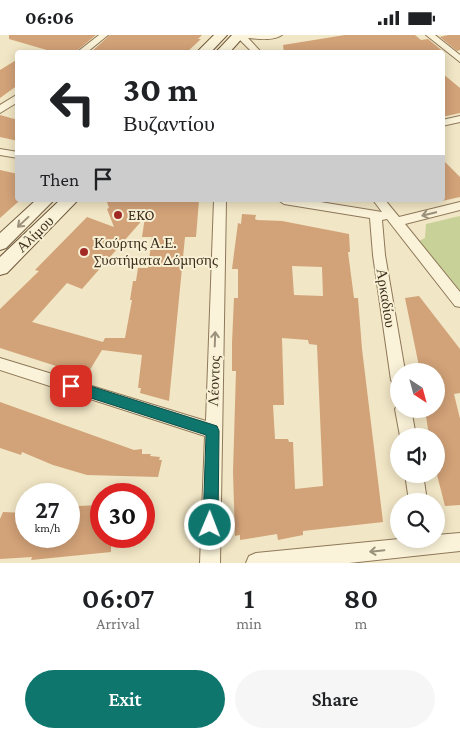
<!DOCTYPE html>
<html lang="en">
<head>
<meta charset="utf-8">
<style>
  body { margin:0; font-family:"Crimson Pro",serif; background:#f6f6f6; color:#202124; height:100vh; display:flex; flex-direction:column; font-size:19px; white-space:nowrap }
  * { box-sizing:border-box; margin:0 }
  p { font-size:16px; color:#757577 }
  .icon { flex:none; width:28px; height:28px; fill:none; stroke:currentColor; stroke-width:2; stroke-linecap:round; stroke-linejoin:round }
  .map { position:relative; height:528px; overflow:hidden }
  .sheet { display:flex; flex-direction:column; background:#fff; flex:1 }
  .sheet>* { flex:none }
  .guide { position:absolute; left:15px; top:15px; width:430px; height:152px; border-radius:5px; box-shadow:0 2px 12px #0003; background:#fff; color:#202124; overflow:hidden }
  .needle { width:32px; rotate:144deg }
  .buttons { position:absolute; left:390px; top:328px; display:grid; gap:10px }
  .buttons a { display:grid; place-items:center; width:55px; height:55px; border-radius:50%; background:#fff; box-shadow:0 2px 12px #0003; font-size:25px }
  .speed { position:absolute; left:15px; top:448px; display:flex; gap:10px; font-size:25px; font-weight:700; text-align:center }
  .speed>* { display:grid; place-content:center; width:65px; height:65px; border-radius:50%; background:#fff; box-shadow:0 2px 12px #0003; line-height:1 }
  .speed small { font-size:12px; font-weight:400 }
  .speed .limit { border:8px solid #d22; background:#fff; color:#111 }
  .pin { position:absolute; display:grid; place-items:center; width:42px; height:42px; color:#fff; margin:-21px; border-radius:10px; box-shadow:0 2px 8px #0006 }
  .me { position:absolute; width:55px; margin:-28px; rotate:1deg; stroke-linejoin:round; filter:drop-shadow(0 0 4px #0008) }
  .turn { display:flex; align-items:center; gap:18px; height:105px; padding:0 25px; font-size:22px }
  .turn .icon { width:65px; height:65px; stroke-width:2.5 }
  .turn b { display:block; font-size:35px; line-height:42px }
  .then { display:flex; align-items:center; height:48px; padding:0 25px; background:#0003; gap:10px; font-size:19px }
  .eta { display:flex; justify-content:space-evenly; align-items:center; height:85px; text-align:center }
  .eta b { font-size:30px; font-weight:600; line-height:35px }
  .cta { display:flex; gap:10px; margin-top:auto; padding:10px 25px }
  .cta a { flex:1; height:58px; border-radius:30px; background:#0f766e; color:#fff; font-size:20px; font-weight:600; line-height:58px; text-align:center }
  .cta a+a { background:#f6f6f6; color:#202124 }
  .status { display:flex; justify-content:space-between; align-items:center; height:35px; padding:0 25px; background:#fff; direction:ltr }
  .status svg { height:14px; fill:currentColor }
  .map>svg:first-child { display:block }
  .green { fill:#c7d198 }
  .building { fill:#d2a278; fill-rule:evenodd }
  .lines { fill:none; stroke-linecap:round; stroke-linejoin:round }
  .minor-casing { stroke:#8e7859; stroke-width:2 }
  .secondary-casing { stroke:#70593c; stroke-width:2 }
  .minor { fill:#fbf3d9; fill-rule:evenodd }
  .secondary { fill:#fbf3d9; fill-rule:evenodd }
  .oneway { stroke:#9c917c }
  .route { fill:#0f766e; stroke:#0a4d48 }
  .poi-dot { fill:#a12a25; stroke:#f8f0d5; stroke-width:2 }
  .labels { text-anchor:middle; stroke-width:4; stroke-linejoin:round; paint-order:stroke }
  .poi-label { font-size:15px; fill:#3d2f1e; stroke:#f8f0d5; text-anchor:start }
  .street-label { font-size:15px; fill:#3d2f1e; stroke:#f8f0d5 }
</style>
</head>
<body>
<div class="status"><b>06:06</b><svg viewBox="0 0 49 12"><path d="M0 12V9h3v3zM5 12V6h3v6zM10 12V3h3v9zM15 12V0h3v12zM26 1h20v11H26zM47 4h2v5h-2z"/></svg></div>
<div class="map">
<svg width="460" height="528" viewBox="0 0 460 528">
  <rect width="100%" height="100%" fill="#f1e6c5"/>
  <!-- green -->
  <path class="green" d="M460 181V261L417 207 425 203 426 189Z"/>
  <!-- building -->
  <path class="building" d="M9 0H96L74 18H57L9 4Z
    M110 0H202L198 4H201L186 18H90Z
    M345 0H415L421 5 428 4 445 18H284L283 10Z
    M448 0H460V15L457 16 440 2Z
    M18 24V50L0 63V35Z
    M442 38 460 53V78L442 82Z
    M0 80 18 85V106L0 102Z
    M442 124 460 142V162L442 166Z
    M0 135 18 139V167L0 183Z
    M115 165H199L196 202H185L169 366 140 358 141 353H138L142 320 102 315 88 338H85L84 340 0 313V274L39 236 35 235 87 182 114 192 107 174 109 173 107 167ZM145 182 142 202H152L148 233H138L136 246H133L130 265H132L125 303H105L103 307 32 287 67 248 82 254Z
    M242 179 256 180 255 184 257 185 282 186 349 199 350 217H348L354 263H358L362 314 383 487 303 496V500L278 505 277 499 240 505V500L235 501 233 437 236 336H232V308L234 263H238V234H232L238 188 241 189ZM292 231 322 232 323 261 294 260ZM282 303 308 305 309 309 317 310 323 451 295 454 293 407H289L288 404H275L273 370H284Z
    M419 261 460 314V358L454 359 460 384V470L445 471 436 436V401H429L425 374H436V336H420L405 263Z
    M0 367 134 415 142 414V419H151L150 421 160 422 159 425H162L158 442 87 440 53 430 22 417 21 420 0 413Z
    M101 470V501H111V517L31 525 32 522 0 524V484L3 477 26 478V501H69V474L78 473V471Z"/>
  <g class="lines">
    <defs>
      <path id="minor" d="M99 0H108L86 18H76Z
        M235 0H282C273 6 259 4 248 3L262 18H253Z
        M426 0H435L460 20V27Z
        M18 59V67L0 78V70Z
        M460 81V87L442 91V85Z
        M0 114 18 117V123L0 120Z
        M214 165H226L220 528H200L205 401 0 335V323L206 386Z
        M278 165H308L382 177 373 165H385L399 182 460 167V175L405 189 460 257V272L455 271 387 184 382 185 385 220 405 336H399V352L394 350 391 345 373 220 370 183 284 169Z
        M399 368V374H411L416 401H400L395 374Z
        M405 439H423L427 466H409Z
        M460 498V516L349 528H246L249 521 256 518 399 504H436V500Z"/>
      <path id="secondary" d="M214 0H227L210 18H196Z
        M232 0H245L229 18H215Z
        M36 165H54L6 213 0 215V198Z
        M60 165H78L7 238 0 240V222Z"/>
    </defs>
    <!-- minor casing -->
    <use href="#minor" class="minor-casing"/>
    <!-- secondary casing -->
    <use href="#secondary" class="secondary-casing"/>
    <!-- minor -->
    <use href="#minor" class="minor"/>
    <!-- secondary -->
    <use href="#secondary" class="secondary"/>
  </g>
  <!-- one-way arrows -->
  <defs><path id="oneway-shaft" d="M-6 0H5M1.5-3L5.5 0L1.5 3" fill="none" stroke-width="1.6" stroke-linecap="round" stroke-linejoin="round" transform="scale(1.25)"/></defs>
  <g class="oneway">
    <use href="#oneway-shaft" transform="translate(429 179) rotate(166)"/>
    <use href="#oneway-shaft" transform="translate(23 187) rotate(137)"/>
    <use href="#oneway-shaft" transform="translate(215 304) rotate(-88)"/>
    <use href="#oneway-shaft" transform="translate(377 516) rotate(174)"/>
  </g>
  <!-- route -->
  <path class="route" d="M71 345 217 391 219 396 218 490 216 496 210 498 205 496 203 490 206 400 66 355 64 351 66 347Z"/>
  <!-- markers -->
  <g class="poi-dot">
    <circle cx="118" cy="180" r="5"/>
    <circle cx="84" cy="217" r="5"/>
  </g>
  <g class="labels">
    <!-- poi labels -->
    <g class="poi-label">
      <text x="128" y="185">EKO</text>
      <text x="94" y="213">Κούρτης Α.Ε.<tspan x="94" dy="17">Συστήματα Δόμησης</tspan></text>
    </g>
    <!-- street labels -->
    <g class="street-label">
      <text transform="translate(35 199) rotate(-44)" y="5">Αλίμου</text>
      <text transform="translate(386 263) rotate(81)" y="5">Αρκαδίου</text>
      <text transform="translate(214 346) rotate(-88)" y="5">Λέοντος</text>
    </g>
  </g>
</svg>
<div class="buttons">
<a><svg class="needle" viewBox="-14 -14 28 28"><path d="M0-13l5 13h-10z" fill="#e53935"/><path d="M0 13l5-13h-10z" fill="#757577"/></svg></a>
<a><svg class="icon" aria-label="sound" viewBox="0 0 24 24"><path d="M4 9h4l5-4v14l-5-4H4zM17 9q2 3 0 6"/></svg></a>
<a><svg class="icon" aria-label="search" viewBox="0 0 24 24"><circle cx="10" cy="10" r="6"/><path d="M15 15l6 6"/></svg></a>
</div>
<div class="speed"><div>27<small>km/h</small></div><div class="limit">30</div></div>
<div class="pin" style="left:71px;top:351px;background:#d93025"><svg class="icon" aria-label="arrive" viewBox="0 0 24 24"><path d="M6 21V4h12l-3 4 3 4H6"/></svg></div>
<svg class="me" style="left:210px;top:490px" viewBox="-20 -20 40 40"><circle r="17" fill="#0f766e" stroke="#fff" stroke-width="3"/><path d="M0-11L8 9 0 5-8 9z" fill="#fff"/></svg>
<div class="guide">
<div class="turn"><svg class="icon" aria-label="left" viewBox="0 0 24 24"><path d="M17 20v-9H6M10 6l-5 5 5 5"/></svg><div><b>30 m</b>Βυζαντίου</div></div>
<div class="then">Then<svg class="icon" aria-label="arrive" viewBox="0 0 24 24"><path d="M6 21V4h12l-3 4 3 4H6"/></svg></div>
</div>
</div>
<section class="sheet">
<div class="eta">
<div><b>06:07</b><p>Arrival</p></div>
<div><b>1</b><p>min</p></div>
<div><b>80</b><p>m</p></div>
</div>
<div class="cta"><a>Exit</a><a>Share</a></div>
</section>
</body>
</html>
